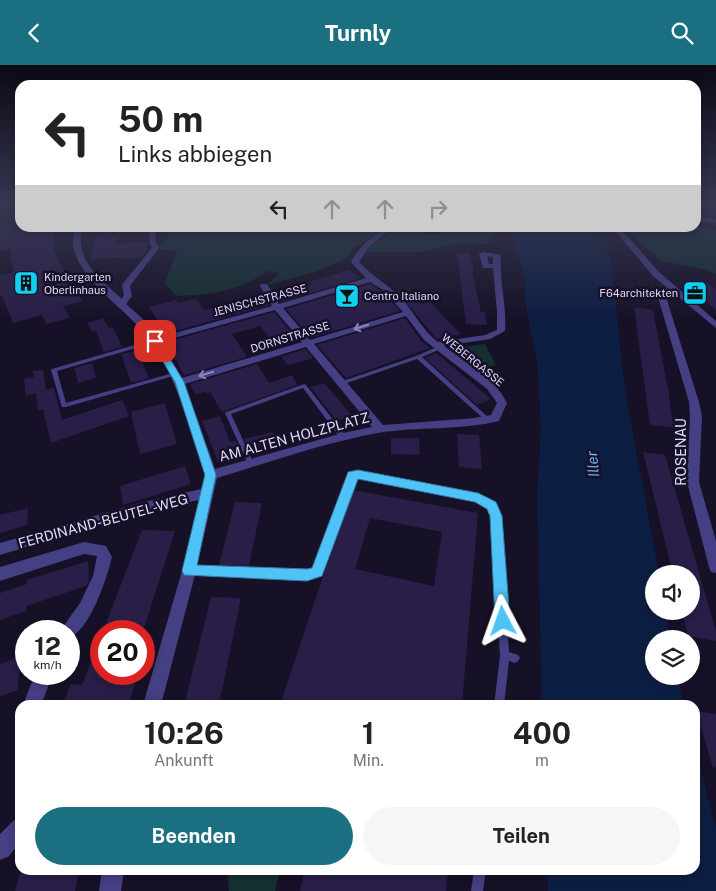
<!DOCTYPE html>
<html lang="de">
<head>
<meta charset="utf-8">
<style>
  body { margin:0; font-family:"Public Sans",sans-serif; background:#f6f6f6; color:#222; height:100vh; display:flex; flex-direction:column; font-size:19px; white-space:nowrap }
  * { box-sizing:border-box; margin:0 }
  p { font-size:16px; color:#767676 }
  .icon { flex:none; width:28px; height:28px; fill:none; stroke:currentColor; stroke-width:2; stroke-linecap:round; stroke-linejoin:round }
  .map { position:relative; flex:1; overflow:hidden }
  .details { position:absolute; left:15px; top:635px; width:685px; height:175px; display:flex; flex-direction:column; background:#fff; border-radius:15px; box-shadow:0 2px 8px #0003 }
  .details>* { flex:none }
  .banner { position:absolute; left:15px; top:15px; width:686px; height:152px; border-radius:15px; box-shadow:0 2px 8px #0003; background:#fff; color:#222; overflow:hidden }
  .buttons { position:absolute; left:645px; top:500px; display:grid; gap:10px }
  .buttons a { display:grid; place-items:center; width:55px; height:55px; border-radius:50%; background:#fff; box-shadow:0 2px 8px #0003; font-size:25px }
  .speed { position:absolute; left:15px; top:555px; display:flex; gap:10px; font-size:25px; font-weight:700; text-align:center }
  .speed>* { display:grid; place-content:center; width:65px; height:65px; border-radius:50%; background:#fff; box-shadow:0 2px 8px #0003; line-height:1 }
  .speed small { font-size:12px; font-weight:400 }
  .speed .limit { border:8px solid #d22; background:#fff; color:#111 }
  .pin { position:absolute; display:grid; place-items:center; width:42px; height:42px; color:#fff; margin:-21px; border-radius:10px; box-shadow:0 2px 8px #0006 }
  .me { position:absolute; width:55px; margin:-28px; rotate:356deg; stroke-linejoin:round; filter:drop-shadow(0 0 4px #0008) }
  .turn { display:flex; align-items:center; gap:18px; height:105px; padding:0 20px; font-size:22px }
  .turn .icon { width:65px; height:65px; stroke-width:2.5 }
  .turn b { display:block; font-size:35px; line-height:42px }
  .lanes { display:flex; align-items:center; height:48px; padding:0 20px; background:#0003; justify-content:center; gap:25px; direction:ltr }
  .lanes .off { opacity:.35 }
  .eta { display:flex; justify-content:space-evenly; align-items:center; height:85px; text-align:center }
  .eta b { font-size:30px; font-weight:700; line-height:35px }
  .button { display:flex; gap:10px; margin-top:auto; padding:10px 20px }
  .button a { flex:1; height:58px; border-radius:30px; background:#1a7080; color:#fff; font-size:20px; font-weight:700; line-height:58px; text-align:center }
  .button a+a { background:#f6f6f6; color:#222 }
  header { display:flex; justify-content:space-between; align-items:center; height:65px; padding:0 20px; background:#1a7080; color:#fff; font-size:22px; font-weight:700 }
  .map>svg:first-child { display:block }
  .green { fill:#143031 }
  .water { fill:#0d1e43 }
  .building { fill:#281e47; fill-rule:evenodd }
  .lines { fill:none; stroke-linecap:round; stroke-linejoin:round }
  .service { fill:#453f83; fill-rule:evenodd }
  .minor { fill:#453f83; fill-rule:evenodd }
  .tertiary { fill:#453f83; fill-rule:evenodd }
  .oneway { stroke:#8a84ba }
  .route { fill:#4fc3f7; stroke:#337fa1 }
  .labels { text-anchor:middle; stroke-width:5; stroke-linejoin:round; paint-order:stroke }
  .far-poi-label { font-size:11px; fill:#dfd9fd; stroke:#161127; text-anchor:start }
  .far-street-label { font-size:11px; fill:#dfd9fd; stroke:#161127 }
  .street-label { font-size:14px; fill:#dfd9fd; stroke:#161127 }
  .water-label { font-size:15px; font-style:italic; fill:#6db0f7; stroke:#161127 }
</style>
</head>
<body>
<header><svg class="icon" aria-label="back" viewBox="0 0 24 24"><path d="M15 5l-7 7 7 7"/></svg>Turnly<svg class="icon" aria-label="search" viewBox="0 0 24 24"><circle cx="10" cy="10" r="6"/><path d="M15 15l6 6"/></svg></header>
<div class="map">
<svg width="716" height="826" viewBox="0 0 716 826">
  <rect width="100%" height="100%" fill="#161127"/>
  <!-- green -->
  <path class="green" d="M695 162 716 165V209L707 205 661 196 625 163Z
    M174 163H385L353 183 345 194 318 206 267 220 280 208 267 206C242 226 207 230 176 231L165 218 177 185 158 184Z
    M497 165 487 179 457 178 422 187H363L392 166 428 169Z
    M485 279 496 300 479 304 451 284Z
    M233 805H280L275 826H229L228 811Z"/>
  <!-- water -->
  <path class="water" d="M515 163H592L611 194 625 326 659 509H654V546H666L671 574H654V611H678L683 640H542L537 432 541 363 537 297 526 243 524 210 514 180Z
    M695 685 716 763V826H548L547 805H695Z"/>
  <!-- building -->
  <path class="building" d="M20 139V162H49L56 176 53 177 55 181H53V185L82 236 63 241 70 253 46 259 42 250 13 258 2 231H0V210L13 207 10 184 0 186V163Z
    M110 167V171L118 172 117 179 147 177 145 189 141 193 120 194 121 192 89 195 98 168Z
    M457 188H470L474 207H472L481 247H485L487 260 466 259Z
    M349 205 361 213 280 237 276 230 300 224H296L312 220 309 217Z
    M685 218H708L716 225V245Z
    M370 219 382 227 400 246 311 273 286 244Z
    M409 224 420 239 430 237 461 269 437 274 434 271 397 226Z
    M265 233 269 240 161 270 156 260 160 259 149 242 176 235 178 238 196 234 205 245 216 242 220 245Z
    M634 242 653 245 669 329 671 349 676 363 650 360Z
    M274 247 299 276 277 282 260 261 232 269 247 292 185 310H184L166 277Z
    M103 253 109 263 113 262 122 282 104 287 96 266 92 267 87 258Z
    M405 253 422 277 430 283 346 313 317 280Z
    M305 284 313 293 288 300 281 292Z
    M138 285 149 313 131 318 121 289Z
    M436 288 471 317 491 334 477 340 425 293Z
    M92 298 96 313 78 318 74 303Z
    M257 299 269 318 292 310 297 320 222 347 210 327 206 329 205 327 195 329 190 319Z
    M43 305 46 325 54 323 62 355 122 335 129 351 51 378 43 344 38 345 36 328 26 331 24 314 34 312 33 306Z
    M324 318 338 334 352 351 337 356 310 322Z
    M165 338 177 379 140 389 131 347Z
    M220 351 230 377 236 376 240 386 235 387 237 392 218 397 202 356Z
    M273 367 276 376 249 384 244 374Z
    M457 369 479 370 482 404 459 402Z
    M391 373H419L420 390 391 389Z
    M643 387 665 390 716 567V576L688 571 682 546H691V509H673Z
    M185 401 191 419 123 440 120 421Z
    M352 425 478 448 462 640H280ZM370 453 442 467 434 521 355 504Z
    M235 437 262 438 249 501 219 500Z
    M28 443 27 460 0 468V450Z
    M142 465 175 466 143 566H103Z
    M88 496 89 515 86 521 26 541V546L0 555V528L27 519V515Z
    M211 532 241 533 219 640H184Z
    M101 573V609H128L125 619H135L128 640H62L71 619 82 620Z
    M20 591 18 625 0 631V599Z
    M696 646 716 649V702L713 703Z
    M21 805H79L75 826H15Z
    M305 805H448L446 826H300Z"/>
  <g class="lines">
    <!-- service -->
    <path class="service" d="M155 274 157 275V277L57 306 66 338 173 308H177V310L66 342H62L51 305 52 304Z
      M439 281 442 283 441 284 422 292 490 354 491 355 490 356H486L417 294 344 319H340L339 318 340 317 416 291Z
      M304 319 306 320 345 370 346 372 345 374H341L303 323 231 349 254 399 251 401H249L225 348 226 347Z
      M358 406 478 430 495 439 500 451 509 587 518 590 520 593 518 596 515 598 509 596 504 640H494L500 591 492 451 489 443 476 435 358 412H355L320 510 307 514 189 510 186 509 185 506 186 503 189 502 307 506 314 504 349 410 350 408Z
      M474 805H486L483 826H471Z"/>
    <!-- minor -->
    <path class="minor" d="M76 162H82C75 197 99 213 122 234L124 229 122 221 124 217 152 183 150 178 149 162H155L156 178 159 183 132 218 130 221 132 231 126 239 142 253 157 273 272 241 260 221 261 219H267L279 239 366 213 351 197C357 184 379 162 393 162L368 183 359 197C373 212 389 220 403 235 415 249 423 266 438 277L485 270 497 265V247L493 203H483L479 189 483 187 501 190C499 216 507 240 505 266L490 274 444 281C466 298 495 313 507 338L499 356C459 366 418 361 378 368 323 378 270 397 217 413L196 506 161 640H143L182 506 199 435 140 448 0 490V478L140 438 201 424 205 410C190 364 178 315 150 275 128 245 85 221 74 185 71 178 74 170 76 162ZM487 191 493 192V199H489ZM370 217 382 224 403 247 310 275 283 243ZM275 245 302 277 182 313 160 277ZM406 251 424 275 487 324 497 338 491 350 475 353 383 360 314 279ZM306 282 372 362 343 368 215 404 185 319Z
      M673 223H676V227L665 229 699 337 702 351 699 417 716 476V508L711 507 709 502 687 417 690 351 689 337 657 229 660 224Z
      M84 477 106 481 112 492C107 513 90 565 69 573V566H60L80 538 93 511 97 491 84 489 0 516V502Z
      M35 609H53L41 640H23Z
      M20 753V778L8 792 0 795V769L13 756Z
      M102 805H124L121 826H99Z"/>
    <!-- tertiary -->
    <path class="tertiary" d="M696 152 716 154V158L696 156Z
      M612 162H619L659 207 716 256V263L653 211Z"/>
  </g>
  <!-- one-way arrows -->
  <defs><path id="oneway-shaft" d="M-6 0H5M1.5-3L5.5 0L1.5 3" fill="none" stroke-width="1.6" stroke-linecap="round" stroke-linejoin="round" transform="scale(1.25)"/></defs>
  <g class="oneway">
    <use href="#oneway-shaft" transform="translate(361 262) rotate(163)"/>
    <use href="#oneway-shaft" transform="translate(206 309) rotate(163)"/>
  </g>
  <!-- sky -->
  <linearGradient id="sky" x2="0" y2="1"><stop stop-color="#0c0915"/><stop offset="0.55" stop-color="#363852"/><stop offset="1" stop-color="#363852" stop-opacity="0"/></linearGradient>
  <rect width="716" height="254" fill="url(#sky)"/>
  <!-- route -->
  <path class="route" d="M152 274H158L184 317 216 410 197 500 307 504 312 503 347 410 348 407 358 405 478 428 496 437 502 451 510 556 508 561 503 563 497 561 495 556 490 451 487 444 475 437 358 414 322 511 307 516 184 510 182 506 205 410 175 317 151 276Z"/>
  <!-- icons -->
  <defs>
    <symbol id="building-square" viewBox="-11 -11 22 22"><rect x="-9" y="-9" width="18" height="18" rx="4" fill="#10d0f2" stroke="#161127"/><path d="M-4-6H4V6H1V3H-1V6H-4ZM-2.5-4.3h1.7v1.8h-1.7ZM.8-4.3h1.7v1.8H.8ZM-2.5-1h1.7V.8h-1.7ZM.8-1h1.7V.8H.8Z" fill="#111"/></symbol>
    <symbol id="office-square" viewBox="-11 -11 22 22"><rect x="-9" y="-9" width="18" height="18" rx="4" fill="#10d0f2" stroke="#161127"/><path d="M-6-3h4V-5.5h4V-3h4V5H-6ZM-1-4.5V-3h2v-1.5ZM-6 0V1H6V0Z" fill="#111"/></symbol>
    <symbol id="bar-square" viewBox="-11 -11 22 22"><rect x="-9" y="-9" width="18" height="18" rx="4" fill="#10d0f2" stroke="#161127"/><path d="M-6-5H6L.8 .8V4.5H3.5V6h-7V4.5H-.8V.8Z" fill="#111"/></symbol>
  </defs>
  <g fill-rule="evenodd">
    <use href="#building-square" x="12" y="204" width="28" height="28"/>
    <use href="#office-square" x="681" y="214" width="28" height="28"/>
    <use href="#bar-square" x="333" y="217" width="28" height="28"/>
  </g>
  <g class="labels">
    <!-- far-poi labels -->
    <g class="far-poi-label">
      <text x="44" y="216">Kindergarten<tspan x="44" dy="13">Oberlinhaus</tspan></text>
      <text x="678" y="232" text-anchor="end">F64architekten</text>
      <text x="364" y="235">Centro Italiano</text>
    </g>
    <!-- far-street labels -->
    <g class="far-street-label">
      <text transform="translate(260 235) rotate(-15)" y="4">JENISCHSTRASSE</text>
      <text transform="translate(290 272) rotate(-17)" y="4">DORNSTRASSE</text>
      <text transform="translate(473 295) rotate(39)" y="4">WEBERGASSE</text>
    </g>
    <!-- street labels -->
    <g class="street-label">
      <text transform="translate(294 372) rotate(-15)" y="5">AM ALTEN HOLZPLATZ</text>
      <text transform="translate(681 387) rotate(-90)" y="5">ROSENAU</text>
      <text transform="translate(103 456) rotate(-15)" y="5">FERDINAND-BEUTEL-WEG</text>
    </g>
    <!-- water labels -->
    <g class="water-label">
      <text transform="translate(593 399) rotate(-95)" y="5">Iller</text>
    </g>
  </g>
</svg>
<div class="buttons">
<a><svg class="icon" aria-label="sound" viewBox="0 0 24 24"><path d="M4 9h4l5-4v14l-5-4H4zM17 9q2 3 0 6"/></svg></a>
<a><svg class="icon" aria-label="layers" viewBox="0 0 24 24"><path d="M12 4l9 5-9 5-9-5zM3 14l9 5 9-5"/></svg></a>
</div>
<div class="speed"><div>12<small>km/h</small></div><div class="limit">20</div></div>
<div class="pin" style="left:155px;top:276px;background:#d93025"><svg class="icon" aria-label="arrive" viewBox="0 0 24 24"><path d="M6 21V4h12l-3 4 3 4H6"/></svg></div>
<svg class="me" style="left:503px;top:556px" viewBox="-20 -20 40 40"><path d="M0-17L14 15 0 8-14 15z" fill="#4fc3f7" stroke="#fff" stroke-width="4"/></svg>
<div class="banner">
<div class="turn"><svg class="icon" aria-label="left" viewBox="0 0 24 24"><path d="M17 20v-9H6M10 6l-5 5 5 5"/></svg><div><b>50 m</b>Links abbiegen</div></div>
<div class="lanes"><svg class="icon" aria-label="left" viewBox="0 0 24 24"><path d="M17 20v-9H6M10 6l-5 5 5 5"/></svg><svg class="icon off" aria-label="ahead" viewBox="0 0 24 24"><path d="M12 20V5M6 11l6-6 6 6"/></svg><svg class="icon off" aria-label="ahead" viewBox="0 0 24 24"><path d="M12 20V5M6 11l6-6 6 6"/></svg><svg class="icon off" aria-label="right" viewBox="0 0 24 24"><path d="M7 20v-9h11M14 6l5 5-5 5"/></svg></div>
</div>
<section class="details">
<div class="eta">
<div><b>10:26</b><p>Ankunft</p></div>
<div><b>1</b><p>Min.</p></div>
<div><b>400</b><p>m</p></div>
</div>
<div class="button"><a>Beenden</a><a>Teilen</a></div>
</section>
</div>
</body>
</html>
